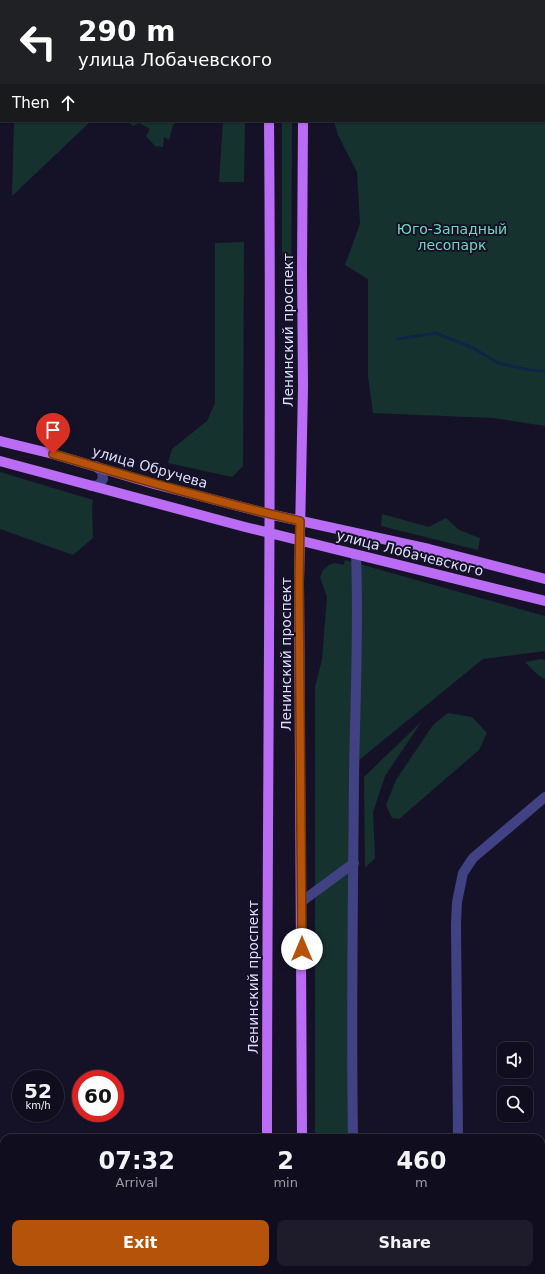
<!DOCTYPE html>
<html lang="en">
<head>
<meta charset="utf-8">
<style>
  body { margin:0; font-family:"DejaVu Sans",sans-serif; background:#1e1c2b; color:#f1f3f6; height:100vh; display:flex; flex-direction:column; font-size:15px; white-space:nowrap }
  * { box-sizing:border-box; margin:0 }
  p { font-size:13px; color:#9c9ca4 }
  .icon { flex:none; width:22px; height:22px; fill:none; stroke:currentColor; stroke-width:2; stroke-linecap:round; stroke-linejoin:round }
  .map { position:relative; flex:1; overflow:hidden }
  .sheet { position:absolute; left:0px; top:1134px; width:545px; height:140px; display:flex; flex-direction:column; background:#100e1e; border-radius:12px 12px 0 0; box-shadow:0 1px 3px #0004,0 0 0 1px #302e3c }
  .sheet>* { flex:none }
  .guide { position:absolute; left:0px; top:0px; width:545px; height:122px; box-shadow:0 1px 3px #0004,0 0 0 1px #302e3c; background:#202124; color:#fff; overflow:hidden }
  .fabs { position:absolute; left:497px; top:1042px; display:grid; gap:8px }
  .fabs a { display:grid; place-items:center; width:36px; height:36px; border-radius:8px; background:#100e1e; box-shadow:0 1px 3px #0004,0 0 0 1px #302e3c; font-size:20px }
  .speed { position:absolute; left:12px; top:1070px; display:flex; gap:8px; font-size:20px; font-weight:700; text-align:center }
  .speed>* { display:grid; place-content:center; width:52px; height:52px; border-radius:50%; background:#100e1e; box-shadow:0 1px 3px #0004,0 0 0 1px #302e3c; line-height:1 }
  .speed small { font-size:10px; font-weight:400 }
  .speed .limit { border:6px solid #d22; background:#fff; color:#111 }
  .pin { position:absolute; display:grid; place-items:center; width:34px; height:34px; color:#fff; margin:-41px -17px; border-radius:50% 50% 50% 0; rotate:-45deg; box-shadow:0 0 4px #0007 }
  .pin .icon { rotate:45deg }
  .me { position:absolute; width:44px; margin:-22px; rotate:0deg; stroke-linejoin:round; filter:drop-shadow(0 0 3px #0008) }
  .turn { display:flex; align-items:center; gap:14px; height:84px; padding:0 12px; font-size:18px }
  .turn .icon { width:52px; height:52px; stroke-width:2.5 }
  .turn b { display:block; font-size:28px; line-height:34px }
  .then { display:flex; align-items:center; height:38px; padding:0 12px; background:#0003; gap:8px; font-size:15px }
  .eta { display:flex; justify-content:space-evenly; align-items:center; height:68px; text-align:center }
  .eta b { font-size:24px; font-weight:700; line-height:28px }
  .button { display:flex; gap:8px; margin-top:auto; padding:8px 12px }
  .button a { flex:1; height:46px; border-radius:8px; background:#b45309; color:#fff; font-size:16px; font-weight:700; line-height:46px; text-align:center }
  .button a+a { background:#1e1c2b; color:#f1f3f6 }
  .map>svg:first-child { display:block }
  .green { fill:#16322f }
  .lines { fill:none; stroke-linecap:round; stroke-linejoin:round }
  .stream { stroke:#0f2545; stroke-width:3 }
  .minor { stroke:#414284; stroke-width:10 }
  .major { stroke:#ba6cf4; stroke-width:10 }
  .route-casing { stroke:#753606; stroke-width:10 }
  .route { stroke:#b45309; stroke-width:7 }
  .labels { text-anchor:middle; stroke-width:4; stroke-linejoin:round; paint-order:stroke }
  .park-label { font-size:14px; fill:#6cd8b8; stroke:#151228 }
  .street-label { font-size:14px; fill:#dedcfc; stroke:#151228 }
</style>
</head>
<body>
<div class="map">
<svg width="545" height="1274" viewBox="0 0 545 1274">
  <rect width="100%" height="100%" fill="#151228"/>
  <!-- green -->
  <path class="green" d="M0 0H256V1H1L0 21Z
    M340 0H545V426L493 418 373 413 368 376V279L345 265 360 224 357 172 338 135 334 121H544V1Z
    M14 121H91L12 196Z
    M127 121H177L173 125 169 140 164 137 163 147 155 146 146 136 150 129 139 123 133 126Z
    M223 121H245L244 182H219Z
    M282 121H292L291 317 282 252Z
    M244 242 243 466 232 477 168 463 172 449 207 421 215 403V243Z
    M0 472 93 500 92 507 93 538 73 555 0 529Z
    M382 514 429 527 446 518 459 530 480 538 478 550 381 526Z
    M345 560 545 616V651L483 659 359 760 348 1138H315V687L322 660 327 597 320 577 323 570 329 565 335 563 344 565Z
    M541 659 545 660V679L538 675 525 662Z
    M448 713 472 717 487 733 479 750 399 819 392 818 386 805 396 780 433 725Z
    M422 721 385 776 373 812 375 858 365 868 364 777Z
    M315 1270H349V1274H315Z"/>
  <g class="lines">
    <!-- stream -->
    <path class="stream" d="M398 339 436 333 473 348 498 363 530 370 545 371"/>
    <!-- minor -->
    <path class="minor" d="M91 486 99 485 103 479 102 472 96 466
      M301 902 354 863
      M353 1138C351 1018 353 898 354 778 355 704 359 629 356 555
      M458 1138 456 924 457 902 463 873 473 858 545 797
      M354 1274V1270
      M458 1274V1270"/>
    <!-- major -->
    <path class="major" d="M268 1V0
      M304 1V0
      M0 441 53 454 154 484 269 514 429 549 545 579
      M0 461 245 527 545 601
      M267 1138C267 799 272 460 269 121
      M302 1138 299 582 303 387 302 270 303 121
      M267 1270V1274
      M302 1270V1274"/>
  </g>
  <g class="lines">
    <defs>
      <path id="route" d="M53 454C135 478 217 502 300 521L299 582 302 949"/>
    </defs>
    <!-- route casing -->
    <use href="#route" class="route-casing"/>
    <!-- route -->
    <use href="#route" class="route"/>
  </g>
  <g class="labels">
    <!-- park labels -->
    <g class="park-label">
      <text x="452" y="234">Юго-Западный<tspan x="452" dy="16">лесопарк</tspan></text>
    </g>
    <!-- street labels -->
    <g class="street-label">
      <text transform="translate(288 330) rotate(-90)" y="5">Ленинский проспект</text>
      <text transform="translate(150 467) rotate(16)" y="5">улица Обручева</text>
      <text transform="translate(410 553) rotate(14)" y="5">улица Лобачевского</text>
      <text transform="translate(286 654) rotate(-90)" y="5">Ленинский проспект</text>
      <text transform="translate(253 977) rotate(-90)" y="5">Ленинский проспект</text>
    </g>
  </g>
</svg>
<div class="fabs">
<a><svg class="icon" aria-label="sound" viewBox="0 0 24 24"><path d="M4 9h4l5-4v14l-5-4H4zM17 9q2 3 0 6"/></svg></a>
<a><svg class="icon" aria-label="search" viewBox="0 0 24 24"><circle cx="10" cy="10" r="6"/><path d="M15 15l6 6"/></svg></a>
</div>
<div class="speed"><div>52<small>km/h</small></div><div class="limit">60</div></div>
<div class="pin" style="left:53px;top:454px;background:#d93025"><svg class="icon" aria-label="arrive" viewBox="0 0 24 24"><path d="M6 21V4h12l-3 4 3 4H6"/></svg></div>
<svg class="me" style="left:302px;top:949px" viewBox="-20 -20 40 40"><circle r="19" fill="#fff"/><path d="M0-13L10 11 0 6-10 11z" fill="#b45309"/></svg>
<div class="guide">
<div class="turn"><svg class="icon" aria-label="left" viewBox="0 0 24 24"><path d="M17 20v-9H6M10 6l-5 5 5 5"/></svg><div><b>290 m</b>улица Лобачевского</div></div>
<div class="then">Then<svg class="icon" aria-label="ahead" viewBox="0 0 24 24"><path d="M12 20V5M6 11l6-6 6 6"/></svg></div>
</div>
<section class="sheet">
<div class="eta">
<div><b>07:32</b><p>Arrival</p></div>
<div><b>2</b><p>min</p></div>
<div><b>460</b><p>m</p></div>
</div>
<div class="button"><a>Exit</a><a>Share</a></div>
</section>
</div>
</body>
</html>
